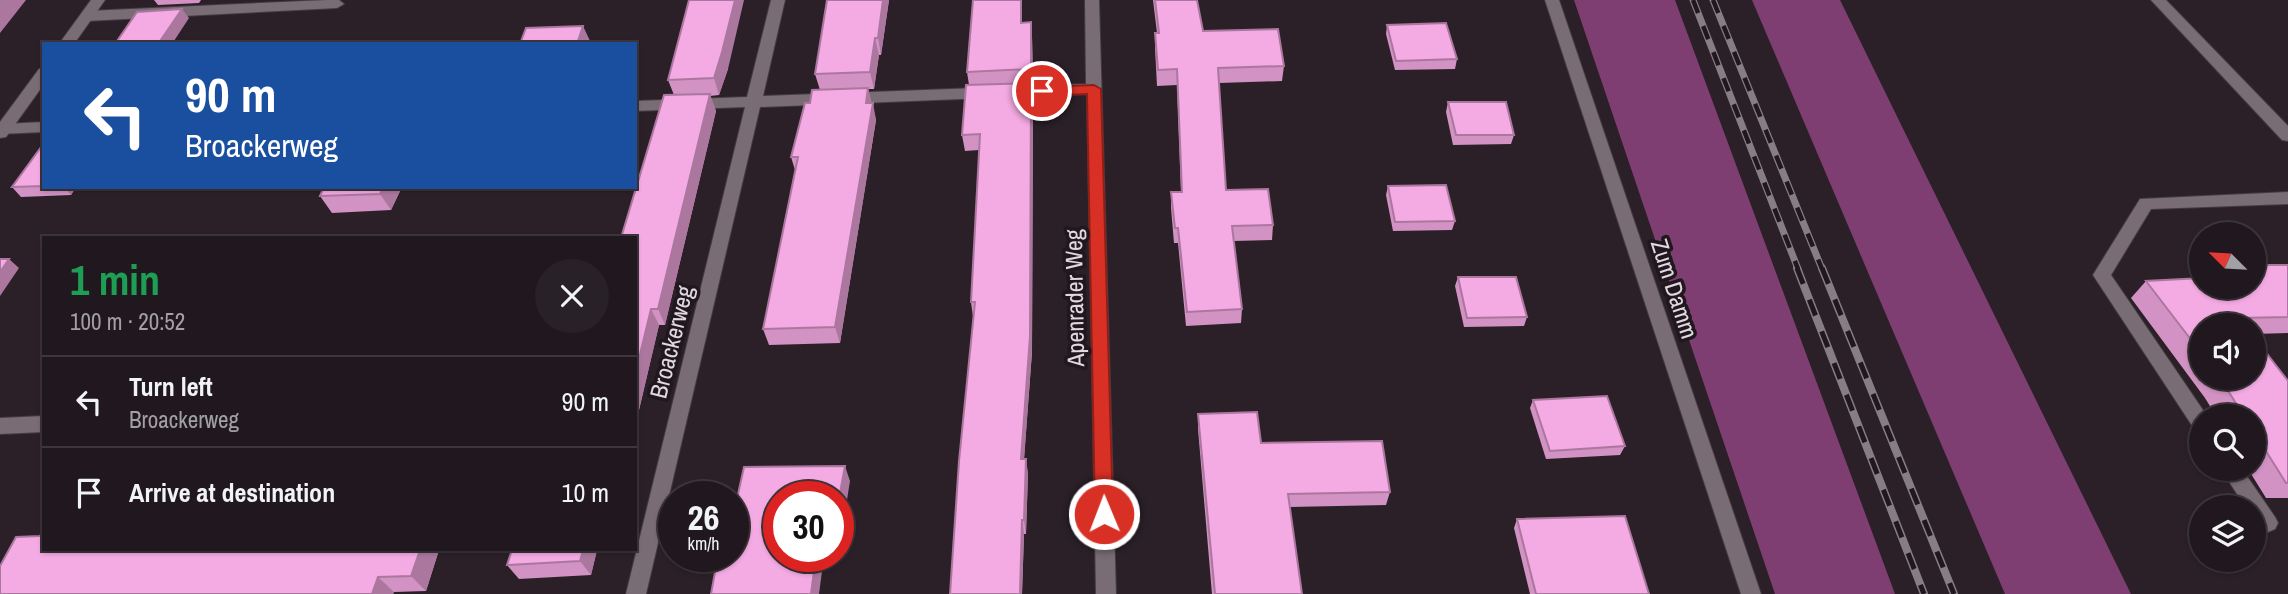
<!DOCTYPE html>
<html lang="en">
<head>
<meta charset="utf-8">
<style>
  body { margin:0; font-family:"Archivo Narrow",sans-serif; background:#282127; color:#f1f3f6; height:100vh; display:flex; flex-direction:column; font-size:26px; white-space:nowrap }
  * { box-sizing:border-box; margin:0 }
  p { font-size:23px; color:#a2a0a4 }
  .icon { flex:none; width:38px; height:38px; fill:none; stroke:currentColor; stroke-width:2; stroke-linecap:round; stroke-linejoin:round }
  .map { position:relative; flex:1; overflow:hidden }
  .panel { position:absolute; left:42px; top:236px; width:595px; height:315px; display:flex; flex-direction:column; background:#20181e; border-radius:0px; box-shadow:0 2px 5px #0004,0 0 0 2px #3d373c }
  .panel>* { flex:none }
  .top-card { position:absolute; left:42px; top:42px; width:595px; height:147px; border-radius:0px; box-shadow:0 2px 5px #0004,0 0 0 2px #3d373c; background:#1a4fa0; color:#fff; overflow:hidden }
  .needle { width:46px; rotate:294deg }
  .fabs { position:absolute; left:2189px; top:222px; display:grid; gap:14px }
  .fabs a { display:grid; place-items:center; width:77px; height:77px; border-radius:50%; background:#20181e; box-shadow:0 2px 5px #0004,0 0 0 2px #3d373c; font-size:35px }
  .speed { position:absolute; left:658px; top:481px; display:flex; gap:14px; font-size:35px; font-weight:700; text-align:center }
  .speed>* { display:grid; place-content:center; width:91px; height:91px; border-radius:50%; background:#20181e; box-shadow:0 2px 5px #0004,0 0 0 2px #3d373c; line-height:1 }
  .speed small { font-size:18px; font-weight:400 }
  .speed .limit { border:10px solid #d22; background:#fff; color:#111 }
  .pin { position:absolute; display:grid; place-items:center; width:60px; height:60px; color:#fff; margin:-30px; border:4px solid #fff; border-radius:50%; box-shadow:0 2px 7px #0007 }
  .me { position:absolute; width:77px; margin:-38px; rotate:359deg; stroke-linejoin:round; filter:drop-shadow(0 0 5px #0008) }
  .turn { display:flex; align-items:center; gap:24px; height:147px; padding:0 28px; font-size:32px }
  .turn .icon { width:91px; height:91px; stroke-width:2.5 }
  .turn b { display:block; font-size:49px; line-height:60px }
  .round { display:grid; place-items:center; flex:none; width:74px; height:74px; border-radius:37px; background:#282127 }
  .head { display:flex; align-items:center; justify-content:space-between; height:119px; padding:0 28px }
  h1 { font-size:42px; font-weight:700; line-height:52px; color:#1e9e55 }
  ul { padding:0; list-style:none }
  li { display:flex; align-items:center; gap:21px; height:91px; padding:0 28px; border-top:2px solid #3d373c }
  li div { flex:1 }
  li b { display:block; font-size:26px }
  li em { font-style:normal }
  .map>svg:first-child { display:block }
  .forest { fill:#7e3e72 }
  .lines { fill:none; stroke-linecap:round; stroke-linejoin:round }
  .lane-casing { stroke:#443c42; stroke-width:2 }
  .street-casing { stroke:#443c42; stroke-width:2 }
  .secondary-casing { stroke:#443c42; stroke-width:2 }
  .lane { fill:#796c75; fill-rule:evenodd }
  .street { fill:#796c75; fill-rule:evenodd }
  .secondary { fill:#796c75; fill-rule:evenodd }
  .rail-far1-casing { stroke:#877d84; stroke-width:7 }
  .rail-casing { stroke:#877d84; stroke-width:8 }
  .rail-far1 { stroke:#21171e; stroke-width:4.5; stroke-dasharray:14; stroke-linecap:butt }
  .rail { stroke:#21171e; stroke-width:5; stroke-dasharray:17; stroke-linecap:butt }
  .wall { fill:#d292c3 }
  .shaded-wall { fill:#ab779f }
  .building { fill:#f4aae3; stroke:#ab779f; stroke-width:2 }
  .route { fill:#d93025; stroke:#8d1f18; stroke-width:2 }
  .labels { text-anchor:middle; stroke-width:7; stroke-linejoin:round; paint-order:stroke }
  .street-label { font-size:24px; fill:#e1d9df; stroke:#21171e }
</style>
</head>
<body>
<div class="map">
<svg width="2288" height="594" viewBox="0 0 2288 594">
  <rect width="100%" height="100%" fill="#2b2028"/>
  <!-- forest -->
  <path class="forest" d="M1574 0H1675L1895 594H1775Z
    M1752 0H1840L2131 594H2005Z"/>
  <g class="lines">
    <defs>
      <path id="lane" d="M327 0H339L344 4 337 8 87 21 80 16 87 11Z
        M2288 192V204L2151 209 2111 275 2207 416H2202V432L2195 430 2093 275 2140 199Z
        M44 416V432L0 434V418Z
        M2221 469H2242L2275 517 2278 523 2275 529 2268 532C2256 528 2254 519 2254 508H2246Z"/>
      <path id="street" d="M771 0H785L763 96 1086 84 1085 0H1099L1116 594H1096L1087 94 760 107 646 594H626L745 107 635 111V101L747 97Z
        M1545 0H1559L1761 594H1741Z
        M2151 0H2166L2288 126V141L2282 140Z
        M44 122V132L0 134V124H3Z"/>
      <path id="secondary" d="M91 0H105L74 44H59Z
        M44 68V84L6 137 0 138V122L39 69Z"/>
    </defs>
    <!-- lane casing -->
    <use href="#lane" class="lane-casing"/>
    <!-- street casing -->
    <use href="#street" class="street-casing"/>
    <!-- secondary casing -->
    <use href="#secondary" class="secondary-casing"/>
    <!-- lane -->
    <use href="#lane" class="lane"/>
    <!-- street -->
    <use href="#street" class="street"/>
    <!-- secondary -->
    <use href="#secondary" class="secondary"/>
    <defs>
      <path id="rail-far1" d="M1693 0 1798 269
        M1713 0 1822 269"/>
      <path id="rail" d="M1797 268 1924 594
        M1822 268 1954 594"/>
    </defs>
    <!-- rail-far1 casing -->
    <use href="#rail-far1" class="rail-far1-casing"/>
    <!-- rail casing -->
    <use href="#rail" class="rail-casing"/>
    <!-- rail-far1 -->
    <use href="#rail-far1" class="rail-far1"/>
    <!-- rail -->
    <use href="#rail" class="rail"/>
  </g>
  <!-- wall -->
  <path class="wall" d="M154 0H201L199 3 158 5Z
    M827 0H889L881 55H879L874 89H868L876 120 840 343 769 345 763 329 795 170 791 157 820 90 815 74Z
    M1153 0H1197L1203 31 1284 66 1282 81 1219 83 1226 190 1273 225 1272 240 1234 241 1242 309 1241 323 1186 326 1178 243H1174L1171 208V192H1181L1177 85 1157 86 1155 48V33H1157Z
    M1031 22 1032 36 1033 83H1031L1033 99 1032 352 1024 459 1028 473 1026 534H1024L1022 594H950L973 317 971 302 979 150 965 151 962 135 969 85 967 72 1022 23Z
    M1387 25 1457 59 1455 69 1395 70 1386 34Z
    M728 69 719 95 710 96 716 111 665 325H659L635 427V238L674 95 668 80Z
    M1448 102 1514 135 1511 144 1453 145 1446 112Z
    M44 143V187H76L71 195 21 197 12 187Z
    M1388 186 1455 221 1452 230 1393 231 1386 195Z
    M402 187 391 210 332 213 320 196Z
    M2288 265V333L2254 334V326H2202V378H2254L2288 381V498H2266L2248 469H2254V416H2216L2205 398 2131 298 2146 281 2196 279 2202 273V287Z
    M1458 277 1527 317 1524 326 1464 327 1455 286Z
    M1533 400 1625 446 1620 455 1546 459 1530 408Z
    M1198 414 1261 443 1390 492 1386 505 1290 507 1302 594H1212L1198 429Z
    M1517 519 1649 594H1530L1514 528Z
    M44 550H439L426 591 394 592 393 594H0Z
    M512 550H597L591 575 519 579 507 565Z"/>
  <!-- shaded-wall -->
  <path class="shaded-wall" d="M0 0H26L0 33Z
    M735 0H744L728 69 719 95 714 78Z
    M883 0H889L881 55 878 38Z
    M1021 0H1022V37L1021 23Z
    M182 9 189 18 172 44H158Z
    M1031 22 1032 36 1033 83 1031 69Z
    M583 26 591 43V44H577Z
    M875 38 879 55 874 89 870 72Z
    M1031 83 1033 99 1032 352 1023 473 1021 459Z
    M868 88 872 105 866 103Z
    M710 94 716 111 665 325 658 309Z
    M873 103 876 120 840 343 835 327Z
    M64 187H76L71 195Z
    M383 187H402L391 210 380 194Z
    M9 259 19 268 0 296V272Z
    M651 309 659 325 635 427V375Z
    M1026 459 1028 473 1026 534 1024 520Z
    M845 466 850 481 840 544 838 540V504Z
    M1022 520 1024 534 1022 594H1020Z
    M420 550H439L426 591 411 576Z
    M583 550H597L591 575 580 561Z
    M816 556H824L819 594H811Z
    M378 577 394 592 393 594H372Z"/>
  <!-- building -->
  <path class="building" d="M689 0H735L722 52 714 78 668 80Z
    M827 0H883L878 38H875L870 72 815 74Z
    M973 0H1021V23L1031 22V69L967 72Z
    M1155 0H1197L1203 31 1278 29 1284 66 1218 68 1226 190 1268 189 1273 225 1232 226 1242 309 1187 312 1178 228H1175L1171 192H1182L1177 69 1158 70 1155 33H1159Z
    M182 9 158 44H115L137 12Z
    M1446 23 1457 59 1396 61 1387 25Z
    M583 26 577 44H520L526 28Z
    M1031 83 1030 336 1021 459H1026L1024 520H1022L1020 594H950L959 461 975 302H971L980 134 962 135 966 85Z
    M868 88 866 103H873L835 327 763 329 798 157H791L805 103H810L812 90Z
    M710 94 658 309H651L635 375V238H621L664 95Z
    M1448 102H1506L1514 135H1456Z
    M44 143V186L12 187Z
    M1446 185 1455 221 1395 222 1388 186Z
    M324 187H383L380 194 320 196Z
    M0 259H9L0 272Z
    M2254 265H2288V317L2239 318 2245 326H2202V354L2146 281 2202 278V287H2254Z
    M1458 277H1516L1527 317 1467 318Z
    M2254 337 2288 381V483H2286L2254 432V416H2244L2220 378H2254Z
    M1607 396 1625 446 1550 451 1533 400Z
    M1257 412 1261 443 1382 441 1390 492 1288 494 1302 594H1215L1198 414Z
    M845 466 838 504V497H779V556H816L811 594H711L718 556H733V517L744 467Z
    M1625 516 1649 594H1536L1517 519Z
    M44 529V550H420L411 576 378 577 372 594H0V566L16 537 40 536Z
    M512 550H583L580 561 507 565Z"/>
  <!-- route -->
  <path class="route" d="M1094 85 1101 89 1113 514 1111 520 1104 522 1098 520 1095 514 1087 94 1042 96 1035 91 1042 87Z"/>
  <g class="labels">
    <!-- street labels -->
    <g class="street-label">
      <text transform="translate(1674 289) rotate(72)" y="8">Zum Damm</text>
      <text transform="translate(1075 298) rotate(-91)" y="8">Apenrader Weg</text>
      <text transform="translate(672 342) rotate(-76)" y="8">Broackerweg</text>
    </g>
  </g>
</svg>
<div class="fabs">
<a><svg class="needle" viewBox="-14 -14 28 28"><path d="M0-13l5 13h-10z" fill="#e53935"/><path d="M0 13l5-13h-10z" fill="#a2a0a4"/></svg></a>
<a><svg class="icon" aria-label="sound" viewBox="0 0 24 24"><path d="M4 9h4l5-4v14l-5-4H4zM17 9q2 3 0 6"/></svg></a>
<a><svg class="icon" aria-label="search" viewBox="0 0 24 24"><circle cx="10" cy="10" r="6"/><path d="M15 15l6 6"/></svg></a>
<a><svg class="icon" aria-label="layers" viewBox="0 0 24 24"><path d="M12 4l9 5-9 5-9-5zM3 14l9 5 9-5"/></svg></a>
</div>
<div class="speed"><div>26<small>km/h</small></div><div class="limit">30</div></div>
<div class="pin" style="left:1042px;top:91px;background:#d93025"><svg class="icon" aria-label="arrive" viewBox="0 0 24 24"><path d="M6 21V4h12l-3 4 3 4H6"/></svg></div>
<svg class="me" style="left:1104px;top:514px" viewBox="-20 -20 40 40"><circle r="17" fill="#d93025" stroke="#fff" stroke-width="3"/><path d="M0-11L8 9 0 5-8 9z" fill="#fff"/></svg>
<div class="top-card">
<div class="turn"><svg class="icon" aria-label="left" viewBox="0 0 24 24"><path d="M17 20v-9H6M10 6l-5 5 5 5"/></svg><div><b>90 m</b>Broackerweg</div></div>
</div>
<section class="panel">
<div class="head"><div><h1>1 min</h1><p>100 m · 20:52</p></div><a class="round"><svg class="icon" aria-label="close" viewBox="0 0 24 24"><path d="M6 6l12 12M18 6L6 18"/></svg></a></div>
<ul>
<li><svg class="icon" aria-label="left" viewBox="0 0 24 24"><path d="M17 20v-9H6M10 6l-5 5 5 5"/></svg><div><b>Turn left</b><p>Broackerweg</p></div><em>90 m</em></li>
<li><svg class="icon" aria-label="arrive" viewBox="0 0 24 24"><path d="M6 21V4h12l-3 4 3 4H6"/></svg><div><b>Arrive at destination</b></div><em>10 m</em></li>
</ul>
</section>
</div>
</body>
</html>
